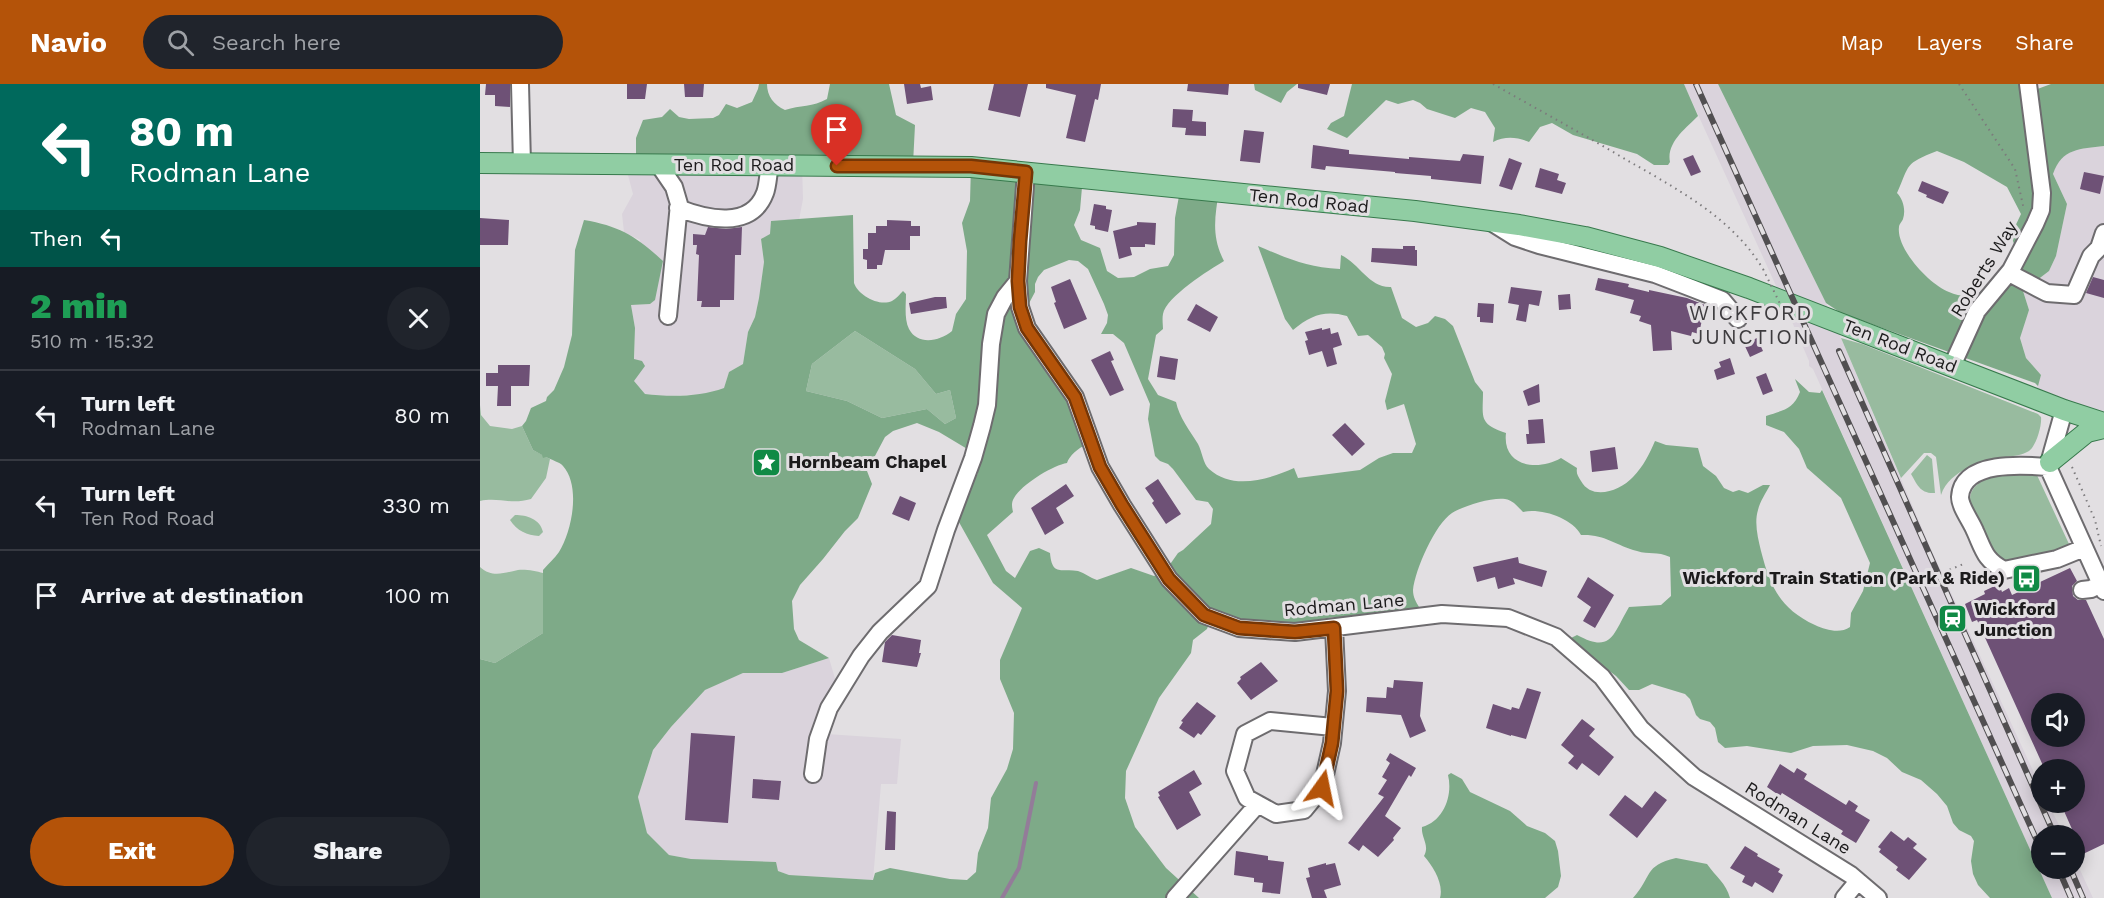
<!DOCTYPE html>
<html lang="en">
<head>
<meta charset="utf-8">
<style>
  body { margin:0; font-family:"Work Sans",sans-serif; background:#20242c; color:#f1f3f6; height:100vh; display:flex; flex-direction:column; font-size:22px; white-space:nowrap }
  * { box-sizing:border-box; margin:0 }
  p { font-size:20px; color:#9ea1a6 }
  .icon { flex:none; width:33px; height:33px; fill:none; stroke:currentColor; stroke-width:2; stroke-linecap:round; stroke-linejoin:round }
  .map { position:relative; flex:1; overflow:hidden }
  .side { display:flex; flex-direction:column; background:#171b24; width:480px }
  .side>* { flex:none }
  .hud { background:#00695c; color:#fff; overflow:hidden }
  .fabs { position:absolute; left:1551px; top:609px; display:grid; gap:12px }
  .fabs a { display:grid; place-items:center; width:54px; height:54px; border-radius:50%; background:#171b24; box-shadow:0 3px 15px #0003; font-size:30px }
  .pin { position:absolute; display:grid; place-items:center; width:51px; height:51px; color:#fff; margin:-62px -26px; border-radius:50% 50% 50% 0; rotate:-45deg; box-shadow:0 0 6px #0007 }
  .pin .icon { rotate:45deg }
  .me { position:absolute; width:66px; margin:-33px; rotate:12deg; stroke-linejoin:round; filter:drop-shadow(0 0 4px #0008) }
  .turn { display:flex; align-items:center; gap:21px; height:126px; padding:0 30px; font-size:27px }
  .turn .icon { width:78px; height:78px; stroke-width:2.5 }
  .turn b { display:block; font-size:42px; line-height:51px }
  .then { display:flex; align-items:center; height:57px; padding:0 30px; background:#0003; gap:12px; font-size:22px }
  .round { display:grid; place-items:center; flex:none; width:63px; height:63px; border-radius:32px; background:#20242c }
  .head { display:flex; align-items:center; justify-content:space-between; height:102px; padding:0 30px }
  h1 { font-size:36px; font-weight:800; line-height:45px; color:#1e9e55 }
  .action { display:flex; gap:12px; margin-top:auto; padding:12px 30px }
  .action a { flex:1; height:69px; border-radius:36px; background:#b45309; color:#fff; font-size:24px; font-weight:800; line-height:69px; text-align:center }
  .action a+a { background:#20242c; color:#f1f3f6 }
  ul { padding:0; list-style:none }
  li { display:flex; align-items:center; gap:18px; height:90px; padding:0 30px; border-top:2px solid #363941 }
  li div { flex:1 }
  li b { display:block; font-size:22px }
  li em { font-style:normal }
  header { display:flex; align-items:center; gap:36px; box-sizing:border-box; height:84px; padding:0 30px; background:#b45309; color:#fff }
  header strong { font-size:28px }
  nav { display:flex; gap:33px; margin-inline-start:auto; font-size:21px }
  .search { width:420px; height:54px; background:#20242c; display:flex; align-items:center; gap:15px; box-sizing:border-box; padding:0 21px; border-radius:33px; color:#9ea1a6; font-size:22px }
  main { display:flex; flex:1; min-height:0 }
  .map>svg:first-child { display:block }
  .built { fill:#dad3dc }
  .green { fill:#98bb9f }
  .forest { fill:#7eaa88; fill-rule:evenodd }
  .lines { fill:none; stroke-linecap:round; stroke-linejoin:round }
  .stream { stroke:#937c99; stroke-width:4 }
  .building { fill:#6e5176; fill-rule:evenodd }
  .minor-casing { stroke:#6e6c6f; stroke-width:20 }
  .major-casing { stroke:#37794c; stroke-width:22 }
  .path { stroke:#7c7a7c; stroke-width:2; stroke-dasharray:1.5 4.5; stroke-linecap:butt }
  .minor { stroke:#fff; stroke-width:16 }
  .major { stroke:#90cda3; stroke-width:20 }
  .rail-casing { stroke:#514f51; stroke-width:6 }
  .rail { stroke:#e2dfe2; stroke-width:4; stroke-dasharray:11; stroke-linecap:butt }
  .path-bridge { stroke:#7c7a7c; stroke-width:2; stroke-dasharray:1.5 4.5; stroke-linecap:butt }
  .route-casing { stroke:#753606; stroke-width:15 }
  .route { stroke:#b45309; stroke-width:10 }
  .labels { text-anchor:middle; stroke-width:6; stroke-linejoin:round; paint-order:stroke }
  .street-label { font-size:18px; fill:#1c1b1c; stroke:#e2dfe2 }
  .poi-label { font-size:18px; font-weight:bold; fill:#1c1b1c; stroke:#e2dfe2; text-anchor:start }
  .quarter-label { font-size:21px; letter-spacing:1.5px; fill:#3e3c3f; stroke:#e2dfe2 }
</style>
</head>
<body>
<header>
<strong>Navio</strong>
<div class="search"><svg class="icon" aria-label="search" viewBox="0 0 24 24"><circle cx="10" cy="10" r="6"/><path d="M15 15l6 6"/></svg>Search here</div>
<nav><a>Map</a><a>Layers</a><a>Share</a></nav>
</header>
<main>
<section class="side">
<div class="hud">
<div class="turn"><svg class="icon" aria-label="left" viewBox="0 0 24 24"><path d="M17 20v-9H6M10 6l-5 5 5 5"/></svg><div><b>80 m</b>Rodman Lane</div></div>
<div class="then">Then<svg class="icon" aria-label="left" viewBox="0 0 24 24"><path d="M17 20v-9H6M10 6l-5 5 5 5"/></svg></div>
</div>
<div class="head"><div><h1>2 min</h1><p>510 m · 15:32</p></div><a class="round"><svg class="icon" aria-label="close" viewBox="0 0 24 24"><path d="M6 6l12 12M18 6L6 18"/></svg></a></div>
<ul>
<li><svg class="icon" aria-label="left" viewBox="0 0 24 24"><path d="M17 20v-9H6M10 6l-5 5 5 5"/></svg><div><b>Turn left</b><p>Rodman Lane</p></div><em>80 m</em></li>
<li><svg class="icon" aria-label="left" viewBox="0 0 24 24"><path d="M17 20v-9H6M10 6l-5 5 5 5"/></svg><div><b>Turn left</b><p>Ten Rod Road</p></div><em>330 m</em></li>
<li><svg class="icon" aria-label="arrive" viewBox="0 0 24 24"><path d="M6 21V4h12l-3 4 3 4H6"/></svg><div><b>Arrive at destination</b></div><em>100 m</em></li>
</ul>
<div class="action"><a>Exit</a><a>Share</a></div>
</section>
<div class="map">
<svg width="1624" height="814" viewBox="0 0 1624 814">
  <rect width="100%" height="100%" fill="#e2dfe2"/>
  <!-- built -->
  <path class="built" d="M1204 0H1238L1346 219 1450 463 1561 704 1562 718 1568 719 1584 751 1562 752V784H1594L1595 775 1613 814H1572L1333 285 1329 282V277L1303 217Z
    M1624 62V330L1556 306 1561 291 1546 274 1540 253 1549 226 1543 207 1569 187 1576 172 1587 120 1573 90 1575 83 1581 74 1596 65Z
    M144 76 322 81 323 115 319 136 281 155 284 178 279 214 275 233 268 248 263 280 249 288 244 304 227 310 185 312 165 310 154 297 155 244 151 221 169 220 160 156 144 148 142 130 153 110Z
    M349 574 356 598 335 639 346 650 421 655 417 700H401L393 796 309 791 298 787 295 778 211 775 189 771 167 749 158 713 173 666 191 643 225 606 239 599 263 589H302Z"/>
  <!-- green -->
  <path class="green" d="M375 247 435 285 456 310 470 306 476 334 465 340 447 325 402 334 367 317 326 307 332 280Z
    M1361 254 1382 260 1558 330 1561 333C1562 342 1556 362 1549 367 1543 371 1533 372 1526 373 1502 378 1470 385 1461 411L1456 373 1451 369H1444L1421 394Z
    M0 321 1 331 10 342 32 345 42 342 53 366 70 375 66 394 51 415C31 421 19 413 0 417Z
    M1447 371 1452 375 1455 409C1440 410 1437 400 1431 390Z
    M1545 387 1556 389 1589 460 1584 465 1532 480 1517 476 1490 419C1488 391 1524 392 1545 387Z
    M35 431C47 431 60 435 63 448L59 452C47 451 37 447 30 436Z
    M0 483C12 494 24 489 38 486 45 485 56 487 63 489V549L15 579 0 575Z"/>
  <!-- forest -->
  <path class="forest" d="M279 0H287C287 12 294 21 305 26 320 21 333 23 347 15L350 0H409L416 31 435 41 433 80 156 75V54L163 36 182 33 190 25 199 33 209 35 233 34 239 31 246 20 257 24 272 18 278 5Z
    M774 0H817L807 8 801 19 775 6Z
    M872 0H1204L1218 32C1206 44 1186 59 1190 78L1188 81H1174L1157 70 1093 51 1072 39 1060 43 1049 58C1037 53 1025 52 1013 58L1015 44 1005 28 991 24 975 34 947 25 940 19 933 16 918 20 906 16 867 54 847 45 851 39 864 32Z
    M1238 0H1551L1552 7 1571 0H1624V62C1600 65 1582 64 1573 90L1587 120 1576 172 1569 187 1543 207 1549 226 1540 254 1546 274 1561 291 1558 302 1555 299 1361 229 1346 219ZM1457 67 1484 78 1527 103 1541 130 1531 151 1534 160 1525 181 1521 184V197L1507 214C1495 213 1480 213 1469 208 1450 201 1416 165 1419 143 1419 140 1422 138 1423 135 1426 126 1423 115 1417 109 1430 80 1424 80 1457 67Z
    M491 82 603 92 600 126 594 141 601 156 620 164 627 187 638 194 654 193 670 185 688 182 694 171 695 134 701 101 739 106C735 133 731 152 744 177 729 186 686 213 683 230 682 235 683 241 683 245L676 251 668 295 678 311 696 318C699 333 710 347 718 360 722 367 723 380 729 385 753 407 789 395 814 384L818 394 880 386 899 374 913 369H932L936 360 924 320 907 326 905 317 912 290 904 274 905 270 902 263 888 251 878 252 867 232C845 226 831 231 813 246L805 235 778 162C809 175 826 183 860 185L861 171C880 180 889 204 911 203L922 234 936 243 948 239 955 232 965 235 973 242 995 298 1003 308C1003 333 998 340 1026 349 1022 382 1057 388 1081 374L1097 384C1096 390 1098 392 1101 397 1112 417 1140 407 1153 393 1163 383 1170 369 1175 357L1186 361 1218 364 1223 382 1236 392 1244 404 1253 408 1259 406 1268 409 1283 401H1290C1286 409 1280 417 1278 426 1274 439 1278 454 1281 467 1290 502 1300 525 1335 541 1346 546 1360 550 1370 543L1371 529 1383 507 1390 479 1361 414 1327 384 1319 365 1304 348 1286 341V332C1303 326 1313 326 1320 308L1315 295 1329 308 1340 309 1342 306 1572 814H1510L1498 801 1493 790 1491 777 1494 757 1491 752 1479 746 1473 739 1467 722 1457 710 1441 696 1422 688 1407 674 1393 667 1367 661 1333 662 1311 669 1267 662 1245 664 1238 658 1235 644 1230 638 1220 635 1216 631 1210 615 1205 610 1172 600 1159 606H1149L1136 592 1100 565 1091 554 1097 551C1132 570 1133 550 1149 523L1181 521 1191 512 1190 473C1177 467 1169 471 1157 467 1135 461 1125 450 1101 451 1092 434 1061 424 1043 428 1038 423 1033 416 1025 415 1012 413 983 422 972 429 955 440 935 486 933 506 933 513 936 518 939 523L932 528 870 534 854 533 791 543 731 534 727 545 713 556 711 569 679 614 646 687 645 714 655 743 686 784 719 814H0V575L15 579 63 549V486C68 480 75 474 79 468 92 447 101 402 83 382 80 378 71 376 66 373L63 374 62 371 53 366 42 342 46 337 51 324 66 317 67 313 74 306 84 283 92 251 95 166 104 136C140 142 157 153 183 177L175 216 170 220 151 221 155 244 154 275 162 277 165 282 154 297 165 310C190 313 220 313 244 304L249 288 263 280 268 248 275 233 279 214 284 178 281 155 290 150 291 137 373 131 374 199C378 211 399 223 412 217 416 215 420 210 423 207L426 210C426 220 424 235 429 245 438 262 460 257 472 247L476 230 486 215 487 167 482 139 490 117ZM589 176 598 177 608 185 624 220 628 231 627 239 621 250H633L644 259 670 320 668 335 675 372 680 377 688 380 693 385 716 416 728 418 733 425 731 440 703 466 698 469 686 486 674 492 651 484 617 496C610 494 605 489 598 487 582 484 572 493 570 469L559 464 550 467 535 494 526 487 507 451 533 428C532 423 531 419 534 414 541 401 573 381 587 379 589 372 598 364 606 361L580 292 556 250 558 245 549 236 547 223 555 208V200L558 193 564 186ZM375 247 435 285 456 310 470 306 476 334 465 340 447 325 402 334 367 317 326 307 332 280ZM437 339 459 348 489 366 498 389 475 431 513 499 542 524 520 576V595L534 629 533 665 527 685 511 714 508 744 498 769 496 788 487 796 470 795 410 784 395 789 393 796 309 791 298 787 296 778 211 775 189 771 167 749 158 713 173 666 191 643 225 606 263 589H302L349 574 319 556 314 545 312 517 320 501 343 475 365 447 378 434 392 400 387 387 405 353 413 347Z
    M971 689 982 695 990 708 1030 727 1047 742 1065 749 1075 757 1078 767 1081 792 1078 803 1065 814H960C964 800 953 782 944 772 950 761 941 754 942 743 964 737 973 711 968 691Z
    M1196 774 1227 780C1236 793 1246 799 1250 814H1153C1173 792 1163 782 1196 774Z"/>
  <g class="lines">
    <!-- stream -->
    <path class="stream" d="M522 814 539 784 556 699"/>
  </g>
  <!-- building -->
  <path class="building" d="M6 0H30V23L15 22V11H5Z
    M147 0H167L165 15H147Z
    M204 0H224L223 13H205Z
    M424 0H440L441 4 451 2 453 16 427 20Z
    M514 0H548L540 33 508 26Z
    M566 0H621L618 16 615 15 605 58 586 54 596 11 566 4Z
    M708 0H749L748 11 707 7Z
    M818 0H850L847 11 818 4Z
    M693 25 713 26 712 37 726 38V52L705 51 706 44 692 43Z
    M764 46 784 48 780 79 760 77Z
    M833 61 869 66V70L929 75V73L980 77 983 70 1004 72 1001 100 951 95V92L915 89V88L846 82 845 86 831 84Z
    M1213 71 1221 88 1211 92 1203 75Z
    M1029 74 1042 79 1032 106 1019 102Z
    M1060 84 1079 90 1077 96 1086 99 1082 110 1055 103Z
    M1604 88 1624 92 1620 110 1600 105Z
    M1442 97 1469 108 1463 120 1446 113 1447 111 1438 107Z
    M614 120 626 122V125L632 126 628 148 615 145V142L610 141Z
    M0 134 29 136 28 161H0Z
    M407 136 431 137V142H440V152H430V166H405L402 181H397V185H387V176L383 175V165H388V149H396V142H407Z
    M657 138 676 139 675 161 665 160V163H650L652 171 639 175 633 147 657 141Z
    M228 143 246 145 262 143 261 171H255L254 216H240V223H221L222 217H217L219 171 216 170 217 161H213V150L225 151Z
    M923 162H935V166H937V182L891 178 892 164 923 165Z
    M1613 193 1624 196V214L1606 209Z
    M1118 194 1149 200 1148 203 1169 208V206L1207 214 1225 221 1219 250 1212 248 1211 252 1191 247 1192 266 1173 267 1171 241 1159 237 1161 232 1150 229 1154 216 1115 206Z
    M590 195 607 235 584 245 574 219 576 218 571 203Z
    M1031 203 1062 207 1059 222 1049 220 1046 238 1036 236 1039 221 1028 219Z
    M1090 210 1091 225 1079 226 1078 211Z
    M455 213H466L467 224 431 230 429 219Z
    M998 219 1014 220 1013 239 1000 238V233H997Z
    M716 220 738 233 730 248 707 236Z
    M842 244V246L850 244 851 250 858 248 862 261 853 264 857 280 847 283 842 267 829 271 825 257 828 256 825 248Z
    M1277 254 1283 267 1270 273 1264 260Z
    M630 267 634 276 631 277 644 306 630 312 611 276Z
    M680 272 698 275 695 296 677 293Z
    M1250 274 1255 290 1237 296 1234 286 1241 283 1239 278Z
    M18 281H50L49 302H31V322H17L18 302H6V289H18Z
    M1286 289 1293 307 1283 311 1276 293Z
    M1059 300 1060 318 1048 322 1043 307Z
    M1063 335 1065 359 1047 360 1046 350H1049L1048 336Z
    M865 339 885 360 872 372 852 351Z
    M1135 363 1138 385 1112 388 1110 367Z
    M678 395 701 430 686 440 672 419 674 417 665 404Z
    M586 400 594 412 576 424 584 439 565 451 551 424Z
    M420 412 436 419 429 437 412 430Z
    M1038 473 1039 479 1067 487 1062 503 1033 494 1035 500 1018 505 1015 493 997 498 993 483Z
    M1590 484 1597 497 1592 502 1593 512 1598 516H1606L1624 555V760L1603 770 1580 718H1594V686H1565L1497 536 1492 538 1485 520 1505 510 1504 507 1519 500 1522 508 1529 504 1532 511ZM1562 620H1594V652H1562Z
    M1108 493 1134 511 1115 544 1103 537 1111 523 1097 513Z
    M412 551 441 556 439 569H441L437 583 402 578 405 558Z
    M781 578 798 597 771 616 757 599 761 595 760 593Z
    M914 596 943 598 940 632 946 647 930 654 921 631 886 628 887 613 906 614 907 603 913 604Z
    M1047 604 1061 608 1046 655 1031 651V652L1006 644 1013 620 1031 626 1032 623 1039 625Z
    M717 618 736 632 721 651 718 649 714 654 699 644 703 638 701 637Z
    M1102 635 1115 645 1109 652 1134 673 1119 692 1102 679 1097 686 1088 679 1094 672 1081 661Z
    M211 649 255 652 248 739 205 736Z
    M910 669 936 684 931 693 929 691 905 732 921 744 913 754 914 756 898 773 883 761 879 767 868 759 904 713 898 710 907 696 902 693 910 679 906 676Z
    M1300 680 1314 689 1317 684 1327 690 1324 695 1366 721 1369 716 1378 722 1375 727 1390 736 1376 759 1361 750 1363 747 1302 709 1300 712 1287 703Z
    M714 686 722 700 709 708 721 731 697 746 678 713 680 712 678 708Z
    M273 695 301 697 299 716 272 714Z
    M1175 707 1187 716 1157 754 1129 731 1145 711 1162 724Z
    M407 727 416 728 415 766H405Z
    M1411 747 1424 757 1428 753 1437 760 1433 764 1447 775 1429 796 1416 786 1418 783 1399 768 1401 765 1398 763Z
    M1265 762 1278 770 1277 772 1300 785 1298 788 1303 791 1293 809 1275 798 1272 803 1262 798 1265 792 1250 784Z
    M756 767 788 772V776L804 778 800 810 782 808 783 799 774 798V794L754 791Z
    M846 779V781L855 779 861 801 844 806 847 814H832L826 794 830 793 828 784Z"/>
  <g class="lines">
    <defs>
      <path id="minor" d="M40 0 42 80
        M179 81 194 103 199 120 188 232
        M546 88 538 197 540 223 547 244 595 313 620 383 642 421 689 495 724 531 759 544 815 548 962 530 1028 534 1076 553 1122 593 1161 645 1214 693 1371 791 1398 814
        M198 124C226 135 271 146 285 109 288 101 288 90 290 81
        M1011 138 1035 153 1059 161 1175 190 1214 205 1242 216 1258 235
        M1529 189 1567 209 1594 211 1611 172 1619 164 1624 149
        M1472 282 1497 227 1531 186 1555 140 1561 126 1562 109 1548 0
        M1584 326 1568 383 1624 507
        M1568 383C1544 381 1482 376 1480 413 1480 423 1491 437 1495 447 1504 467 1505 476 1524 486L1577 475 1604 464
        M1602 506 1611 505 1621 500
        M853 643 790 637 765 650 755 687 767 714 796 730 824 726 842 704 852 659 857 607 854 544
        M333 690 338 655 349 624 381 572 400 548 448 502 466 446 493 374 502 342 507 321 511 260 516 230 525 213 538 197
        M695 814 778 720
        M1364 814 1378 797"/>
      <path id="major" d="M0 79 491 83 935 127 1039 141 1105 153 1180 173 1269 204 1584 326 1624 339
        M1570 378 1607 348 1624 344"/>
    </defs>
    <!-- minor casing -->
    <use href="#minor" class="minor-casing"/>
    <!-- major casing -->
    <use href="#major" class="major-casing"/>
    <!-- path -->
    <path class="path" d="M1013 0C1057 25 1101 49 1145 75 1195 104 1252 133 1283 185
      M1479 0 1535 85 1544 126
      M1592 383 1615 436 1621 462
      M1464 488 1486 479"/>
    <!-- minor -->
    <use href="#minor" class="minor"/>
    <!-- major -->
    <use href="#major" class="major"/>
    <defs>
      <path id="rail" d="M1216 0 1562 768
        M1359 267 1575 752
        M1578 784 1591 814
        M1590 784 1603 814"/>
    </defs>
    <!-- rail casing -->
    <use href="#rail" class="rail-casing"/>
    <!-- rail -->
    <use href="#rail" class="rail"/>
    <!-- path-bridge -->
    <path class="path-bridge" d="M1283 185 1307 234"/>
  </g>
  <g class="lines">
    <defs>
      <path id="route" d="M357 82H491L546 88 540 157 538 197 540 223 547 244 595 313 620 383 642 421 689 495 724 531 759 544 815 548 854 544 857 607 852 659 842 704"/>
    </defs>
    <!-- route casing -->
    <use href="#route" class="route-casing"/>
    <!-- route -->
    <use href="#route" class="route"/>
  </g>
  <!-- icons -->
  <defs>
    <symbol id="sight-square" viewBox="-11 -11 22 22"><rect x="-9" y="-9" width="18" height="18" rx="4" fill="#108a45" stroke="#e2dfe2"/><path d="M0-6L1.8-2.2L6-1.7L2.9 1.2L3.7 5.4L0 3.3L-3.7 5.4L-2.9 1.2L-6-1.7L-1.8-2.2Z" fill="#fff"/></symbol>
    <symbol id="bus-square" viewBox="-11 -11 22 22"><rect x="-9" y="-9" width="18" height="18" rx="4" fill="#108a45" stroke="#e2dfe2"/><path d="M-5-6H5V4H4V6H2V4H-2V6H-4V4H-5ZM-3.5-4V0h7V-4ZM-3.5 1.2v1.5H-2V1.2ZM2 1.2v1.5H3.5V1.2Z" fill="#fff"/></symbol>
    <symbol id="station-square" viewBox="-11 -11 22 22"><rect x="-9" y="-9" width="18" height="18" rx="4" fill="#108a45" stroke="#e2dfe2"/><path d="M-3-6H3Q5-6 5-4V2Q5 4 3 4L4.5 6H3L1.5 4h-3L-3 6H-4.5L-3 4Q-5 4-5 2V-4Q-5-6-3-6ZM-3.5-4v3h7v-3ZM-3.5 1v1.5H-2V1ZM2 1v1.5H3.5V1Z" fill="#fff"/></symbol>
  </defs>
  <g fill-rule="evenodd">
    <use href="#sight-square" x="270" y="362" width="33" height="33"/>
    <use href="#bus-square" x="1530" y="478" width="33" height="33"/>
    <use href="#station-square" x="1456" y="518" width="33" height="33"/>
  </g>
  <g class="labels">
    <!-- street labels -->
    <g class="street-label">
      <text x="254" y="87">Ten Rod Road</text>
      <text transform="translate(829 117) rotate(6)" y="6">Ten Rod Road</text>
      <text transform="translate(1504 185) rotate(-58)" y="6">Roberts Way</text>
      <text transform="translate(1420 262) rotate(21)" y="6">Ten Rod Road</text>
      <text transform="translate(864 521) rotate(-5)" y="6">Rodman Lane</text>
      <text transform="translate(1318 734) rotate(32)" y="6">Rodman Lane</text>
    </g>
    <!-- poi labels -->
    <g class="poi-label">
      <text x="308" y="384">Hornbeam Chapel</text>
      <text x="1525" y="500" text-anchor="end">Wickford Train Station (Park &amp; Ride)</text>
      <text x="1494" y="531">Wickford<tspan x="1494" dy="21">Junction</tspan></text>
    </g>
    <!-- quarter labels -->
    <g class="quarter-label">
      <text x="1271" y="236">WICKFORD<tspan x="1271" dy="24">JUNCTION</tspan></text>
    </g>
  </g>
</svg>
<div class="fabs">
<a><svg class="icon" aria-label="sound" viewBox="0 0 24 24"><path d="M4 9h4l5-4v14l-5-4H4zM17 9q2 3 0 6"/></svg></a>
<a>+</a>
<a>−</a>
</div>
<div class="pin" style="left:357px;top:82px;background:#d93025"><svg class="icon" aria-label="arrive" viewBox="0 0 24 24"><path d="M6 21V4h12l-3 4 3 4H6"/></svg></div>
<svg class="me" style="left:842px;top:704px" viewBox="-20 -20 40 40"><path d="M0-17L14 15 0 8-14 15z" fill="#b45309" stroke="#fff" stroke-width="4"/></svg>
</div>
</main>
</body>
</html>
